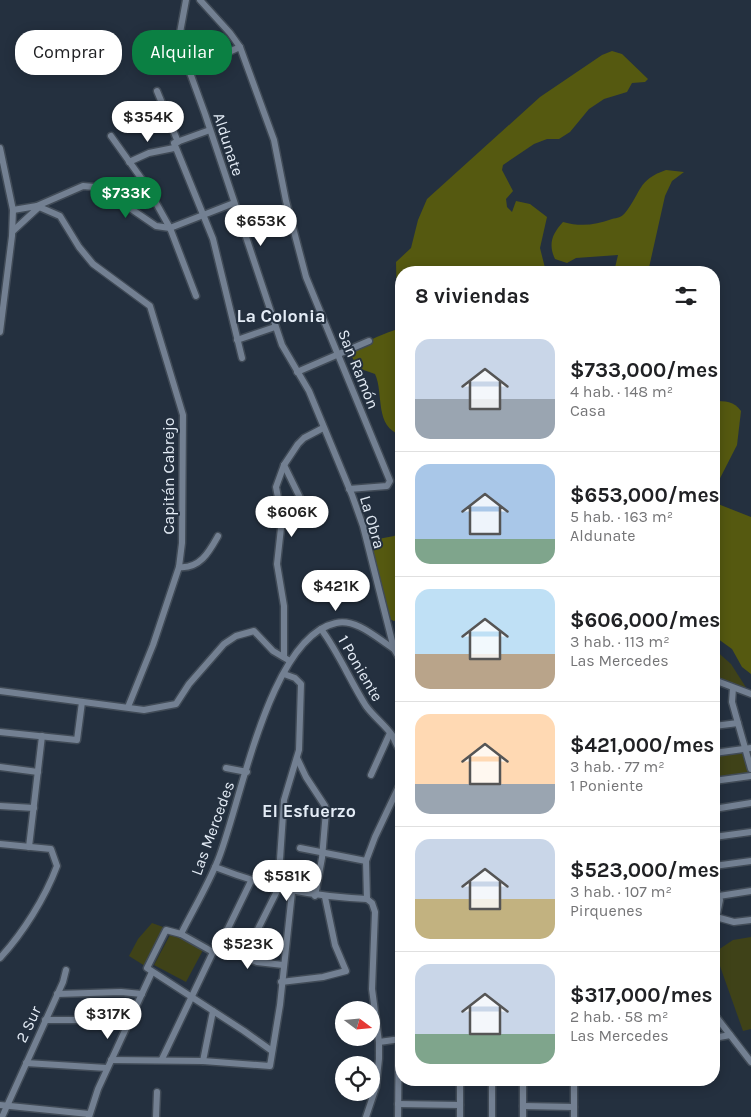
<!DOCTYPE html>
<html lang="es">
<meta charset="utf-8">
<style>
body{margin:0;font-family:Karla,sans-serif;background:#f2f2f2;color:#202124;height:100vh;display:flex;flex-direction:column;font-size:19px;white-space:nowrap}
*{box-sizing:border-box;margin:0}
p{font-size:16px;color:#757577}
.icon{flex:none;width:28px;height:28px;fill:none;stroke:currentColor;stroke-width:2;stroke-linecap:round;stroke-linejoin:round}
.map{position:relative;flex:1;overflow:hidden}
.sheet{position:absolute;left:395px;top:266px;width:325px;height:820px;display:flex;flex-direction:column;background:#fff;border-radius:20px;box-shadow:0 2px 12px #0003}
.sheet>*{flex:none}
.hud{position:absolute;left:15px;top:30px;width:305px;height:45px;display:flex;gap:10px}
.needle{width:32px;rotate:106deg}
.buttons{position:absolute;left:335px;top:1001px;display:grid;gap:10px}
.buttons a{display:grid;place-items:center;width:45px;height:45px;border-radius:50%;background:#fff;box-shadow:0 2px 12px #0003;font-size:25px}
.price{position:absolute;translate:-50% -42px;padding:0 11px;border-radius:18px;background:#fff;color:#222;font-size:16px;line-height:32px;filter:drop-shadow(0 1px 2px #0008)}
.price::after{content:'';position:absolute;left:50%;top:30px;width:15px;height:11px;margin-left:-8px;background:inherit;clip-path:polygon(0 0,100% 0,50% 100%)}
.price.active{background:#0b8043;color:#fff}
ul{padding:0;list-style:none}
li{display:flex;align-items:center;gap:15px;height:125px;padding:0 20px}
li+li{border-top:1px solid #e0e0e0}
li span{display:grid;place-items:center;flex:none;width:140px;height:100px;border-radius:15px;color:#555}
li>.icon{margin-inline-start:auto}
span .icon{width:60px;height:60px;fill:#fffc;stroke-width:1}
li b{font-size:21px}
h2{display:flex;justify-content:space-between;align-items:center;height:60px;padding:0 20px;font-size:21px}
.tag{padding:0 18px;border-radius:20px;background:#fff;box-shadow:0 2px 12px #0003;font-size:18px;line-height:45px}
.tag.active{background:#0b8043;color:#fff}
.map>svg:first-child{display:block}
.green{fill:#3f4218}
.forest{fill:#555910}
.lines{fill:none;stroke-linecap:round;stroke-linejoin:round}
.minor-casing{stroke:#414b57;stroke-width:9}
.minor{stroke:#738092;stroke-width:6}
.labels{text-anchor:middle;stroke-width:4;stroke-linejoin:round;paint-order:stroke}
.street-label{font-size:16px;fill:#e4ecf6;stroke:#24303f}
.neighbourhood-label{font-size:18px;font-weight:bold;fill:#e4ecf6;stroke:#24303f}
</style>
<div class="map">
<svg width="751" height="1117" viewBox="0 0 751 1117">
<rect width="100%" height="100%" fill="#24303f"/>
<g class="green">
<polygon points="714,649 731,664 747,689 714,676"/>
<polygon points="742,752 749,774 714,779 714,756"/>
<polygon points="152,923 163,927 164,930 145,966 129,956 138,939"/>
<polygon points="171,933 203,950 186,982 154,965"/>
<polygon points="751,937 751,1029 743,1031 715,952 733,940"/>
</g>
<g class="forest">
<polygon points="612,51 622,54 648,79 645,82 632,83 627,92 604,99 589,109 570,132 559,139 547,139 534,144 503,165 502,170 513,191 506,199 507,207 512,212 516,201 530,204 547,217 540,248 546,272 401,272 401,315 397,307 396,262 411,248 418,220 427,199 540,97 602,55"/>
<path d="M 666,170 L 684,172 L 672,181 L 665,196 L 648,272 L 614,272 L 618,255 L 576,258 L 567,263 L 555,259 C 548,244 552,234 563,222 C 581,227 595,225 612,219 C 617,218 622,217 625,213 C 642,192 637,180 666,170 Z"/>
<path d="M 401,328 L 401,435 C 374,427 384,393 375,374 L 358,368 L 352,357 C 358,342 386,333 401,328 Z"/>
<path d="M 714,401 C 725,401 734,401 741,411 L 737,445 L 714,490 Z"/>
<polygon points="714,493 718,504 751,517 751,674 742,667 732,649 714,636"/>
<polygon points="401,532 401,601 398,619 394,621 389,619 372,548 373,540 394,536"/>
</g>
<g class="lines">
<defs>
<g id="minor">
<polyline points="186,0 177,49 189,70 205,114 282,345 309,391 352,495 363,526 394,649 401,661"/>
<polyline points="200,0 230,33 240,47 274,140 286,201 306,277 390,481 387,486 349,489"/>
<polyline points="189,70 240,47"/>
<polyline points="157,91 178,142"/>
<polyline points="210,130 174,143 213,239 242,358"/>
<polyline points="111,136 146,185 170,228 196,296"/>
<polyline points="0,148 13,210 12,236 0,332"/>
<polyline points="129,162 149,153 174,148"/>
<polyline points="37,206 60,216 79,247 93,264 150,306 183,415 182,543 179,567 153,645 128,707"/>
<polyline points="13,210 37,206 83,186 94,187 105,191 156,226 170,228 234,203"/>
<polyline points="13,231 39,207"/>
<polyline points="237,340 275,327"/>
<polyline points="297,372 369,341"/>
<polyline points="284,465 307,512 316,520"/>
<path d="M 179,567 C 200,569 209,552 218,536"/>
<path d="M 321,629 C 339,653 350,681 366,706 C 374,717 385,725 392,735 C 396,741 395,745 401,751"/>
<polyline points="284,657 284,606 277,564 282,519 276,487 284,465 298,444 304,438 323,428"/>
<polyline points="714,680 751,694"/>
<polyline points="733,688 732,702 751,769"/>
<polyline points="0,691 144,710 176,704 189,684 224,644 236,636 254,631 273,651 290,661"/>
<polyline points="714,726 738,723"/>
<polyline points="0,732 77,740 82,702"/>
<polyline points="714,753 751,748"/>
<polyline points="297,758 306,777 325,806 326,811 322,858 315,896"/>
<polyline points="0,767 38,772"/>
<polyline points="226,768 247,772"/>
<polyline points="371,775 390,733"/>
<polyline points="714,781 751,776"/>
<polyline points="0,806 34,808"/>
<polyline points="714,809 751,803"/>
<polyline points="714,837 751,832"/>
<path d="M 0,844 L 51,849 L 57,866 C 45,898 23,933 0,958"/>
<polyline points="29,847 42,736"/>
<polyline points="300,848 366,861"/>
<polyline points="714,866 751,861"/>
<path d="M 215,867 C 269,888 310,896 367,899"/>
<polyline points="714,886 720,900 714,928"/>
<polyline points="719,896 751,891"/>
<polyline points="716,917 734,922 751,920"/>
<path d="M 181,934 C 193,910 208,885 218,860 C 241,803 269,637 336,623 C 356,618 378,639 394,649"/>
<polyline points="219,947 257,962 283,965"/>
<polyline points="213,952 181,934 166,930 147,968 244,1031 272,1051"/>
<polyline points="244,957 278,889 284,800 299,750 301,684 295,678 284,674"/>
<polyline points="281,982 323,977 346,971 335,945 325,897"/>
<polyline points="57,994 121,992 142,994"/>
<polyline points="714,1014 751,1062"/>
<polyline points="45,1020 129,1020"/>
<polyline points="714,1038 730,1035"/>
<polyline points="379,1042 401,1039"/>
<polyline points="162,1059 213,952 219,947 251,881"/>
<polyline points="111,1060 203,1061 270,1066 280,1005 292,892"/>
<polyline points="203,1061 213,1011"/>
<polyline points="26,1063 107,1068"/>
<polyline points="460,1080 460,1117"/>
<polyline points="398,1104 460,1105"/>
<polyline points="0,1105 89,1114"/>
<polyline points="523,1106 574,1107"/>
<polyline points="2,1117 63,982 66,970"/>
<polyline points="89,1117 98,1089 152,972"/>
<polyline points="156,1117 157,1092"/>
<polyline points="366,1117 376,1087 379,1059 379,1042 372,989 375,912 372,903 367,899 366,861 375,837 401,782"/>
<polyline points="398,1117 401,839"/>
<polyline points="492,1117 492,1080"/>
<polyline points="523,1117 523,1080"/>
<polyline points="574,1117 574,1080"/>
</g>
</defs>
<use href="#minor" class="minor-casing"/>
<use href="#minor" class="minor"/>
</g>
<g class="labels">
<g class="street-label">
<text transform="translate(229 144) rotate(72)" y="6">Aldunate</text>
<text transform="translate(359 369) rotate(68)" y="6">San Ramón</text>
<text transform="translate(168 476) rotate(-90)" y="6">Capitán Cabrejo</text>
<text transform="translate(373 522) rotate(74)" y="6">La Obra</text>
<text transform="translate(361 668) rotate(60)" y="6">1 Poniente</text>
<text transform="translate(212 828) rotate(-70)" y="6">Las Mercedes</text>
<text transform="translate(28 1024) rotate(-65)" y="6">2 Sur</text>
</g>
<g class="neighbourhood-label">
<text x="281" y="322">La Colonia</text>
<text x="309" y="817">El Esfuerzo</text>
</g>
</g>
</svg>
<div class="buttons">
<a><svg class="needle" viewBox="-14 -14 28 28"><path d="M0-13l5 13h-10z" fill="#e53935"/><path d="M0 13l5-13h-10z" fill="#757577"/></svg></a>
<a><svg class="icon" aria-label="locate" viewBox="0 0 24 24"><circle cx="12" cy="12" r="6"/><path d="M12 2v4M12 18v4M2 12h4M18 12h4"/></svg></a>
</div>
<b class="price" style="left:148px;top:143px">$354K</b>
<b class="price active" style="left:126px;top:219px">$733K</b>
<b class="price" style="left:261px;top:247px">$653K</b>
<b class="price" style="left:292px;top:538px">$606K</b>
<b class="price" style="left:336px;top:612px">$421K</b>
<b class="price" style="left:287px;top:902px">$581K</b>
<b class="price" style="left:248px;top:970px">$523K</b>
<b class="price" style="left:108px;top:1040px">$317K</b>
<div class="hud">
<a class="tag">Comprar</a>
<a class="tag active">Alquilar</a>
</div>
<section class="sheet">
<h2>8 viviendas<svg class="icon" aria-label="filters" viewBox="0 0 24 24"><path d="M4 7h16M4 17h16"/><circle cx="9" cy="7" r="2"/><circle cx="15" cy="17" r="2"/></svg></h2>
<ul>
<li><span style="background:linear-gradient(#c9d6e8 60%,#9aa5b1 0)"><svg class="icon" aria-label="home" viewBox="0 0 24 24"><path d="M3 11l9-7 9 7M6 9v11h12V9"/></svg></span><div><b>$733,000/mes</b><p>4 hab. · 148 m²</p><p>Casa</p></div></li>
<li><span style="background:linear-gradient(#a9c7e8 75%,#7fa58c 0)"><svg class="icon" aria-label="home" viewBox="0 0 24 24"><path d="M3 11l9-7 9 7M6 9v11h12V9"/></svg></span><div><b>$653,000/mes</b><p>5 hab. · 163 m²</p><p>Aldunate</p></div></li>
<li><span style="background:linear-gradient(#bfe0f5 65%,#b9a48a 0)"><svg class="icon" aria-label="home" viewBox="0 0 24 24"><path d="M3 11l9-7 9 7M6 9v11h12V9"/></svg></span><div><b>$606,000/mes</b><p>3 hab. · 113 m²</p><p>Las Mercedes</p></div></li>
<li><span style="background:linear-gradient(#ffd9b3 70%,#9aa5b1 0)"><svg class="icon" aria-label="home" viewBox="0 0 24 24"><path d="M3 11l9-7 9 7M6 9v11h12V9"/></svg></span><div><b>$421,000/mes</b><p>3 hab. · 77 m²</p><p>1 Poniente</p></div></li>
<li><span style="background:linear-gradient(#c9d6e8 60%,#c2b280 0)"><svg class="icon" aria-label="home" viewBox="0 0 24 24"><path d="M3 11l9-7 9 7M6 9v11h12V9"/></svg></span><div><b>$523,000/mes</b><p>3 hab. · 107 m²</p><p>Pirquenes</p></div></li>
<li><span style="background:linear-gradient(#c9d6e8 70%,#7fa58c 0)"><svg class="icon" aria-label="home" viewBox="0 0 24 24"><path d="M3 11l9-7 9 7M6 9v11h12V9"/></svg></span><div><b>$317,000/mes</b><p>2 hab. · 58 m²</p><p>Las Mercedes</p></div></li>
</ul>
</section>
</div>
